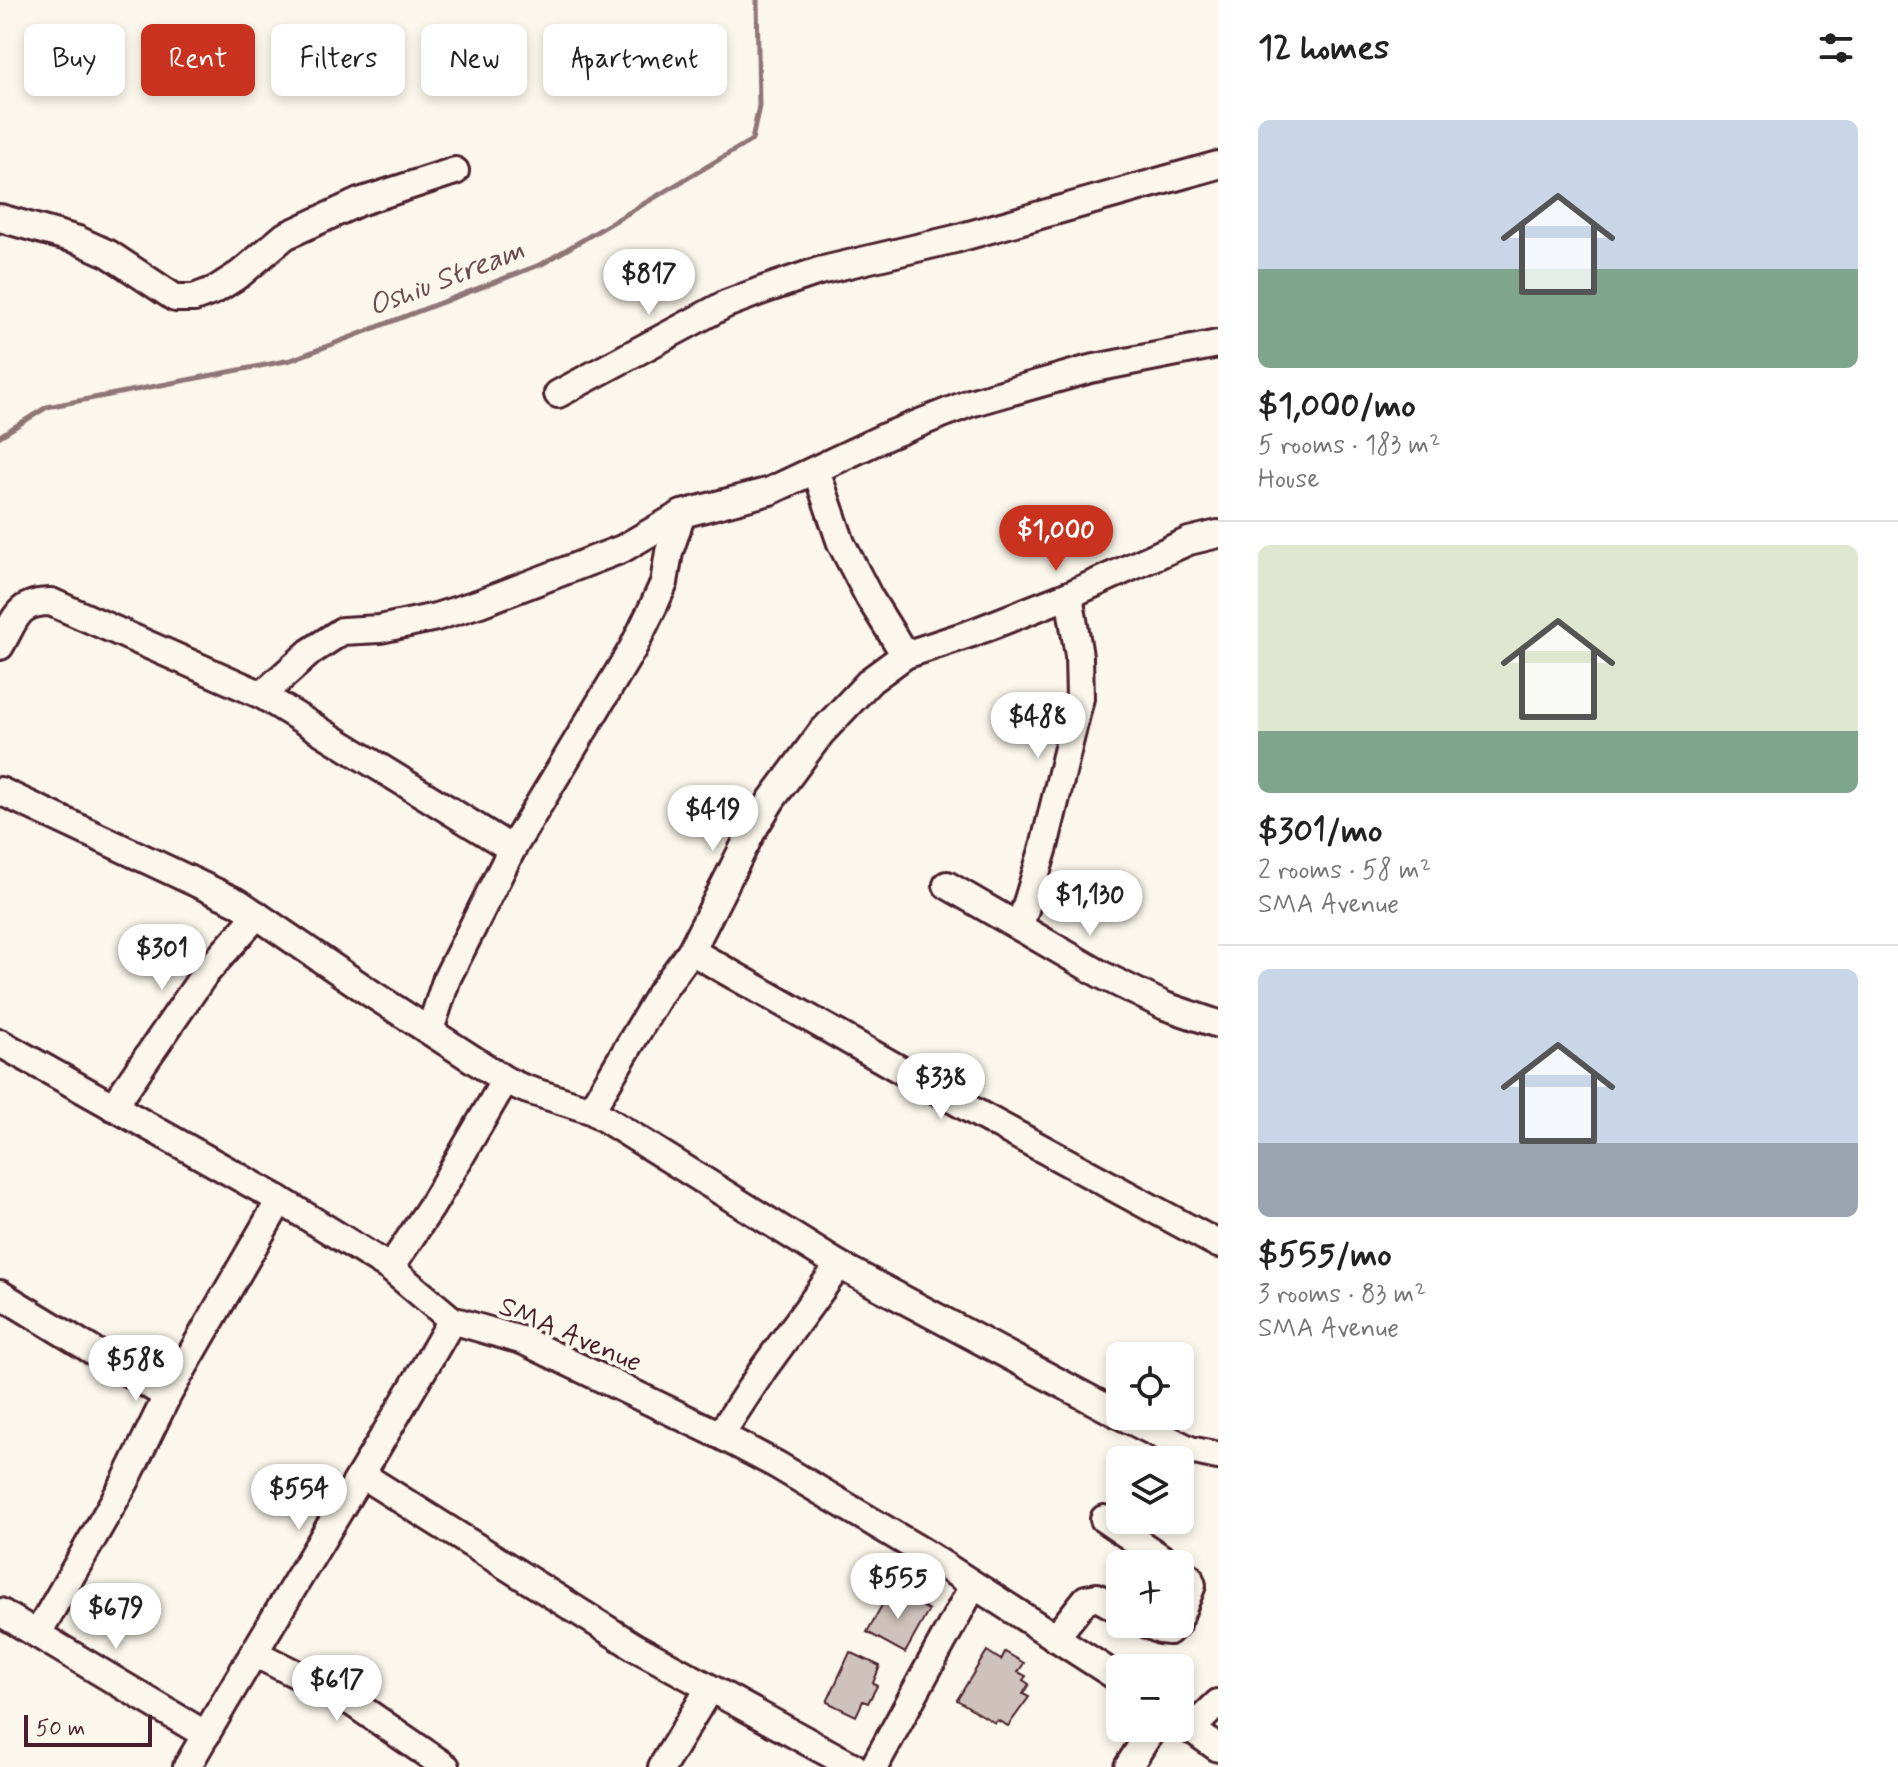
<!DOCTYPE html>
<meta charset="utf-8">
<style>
body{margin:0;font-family:Mynerve,sans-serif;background:#f6f6f6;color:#222;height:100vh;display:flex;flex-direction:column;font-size:30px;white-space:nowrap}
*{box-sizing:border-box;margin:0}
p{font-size:26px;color:#767676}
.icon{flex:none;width:44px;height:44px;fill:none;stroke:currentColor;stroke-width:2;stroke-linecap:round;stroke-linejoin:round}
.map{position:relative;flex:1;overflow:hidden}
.drawer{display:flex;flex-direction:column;background:#fff;width:680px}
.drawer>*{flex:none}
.banner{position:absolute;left:24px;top:24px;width:760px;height:72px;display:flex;gap:16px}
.buttons{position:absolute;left:1106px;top:1342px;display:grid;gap:16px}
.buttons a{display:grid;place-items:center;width:88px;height:88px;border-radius:12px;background:#fff;box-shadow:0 4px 12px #0003;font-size:40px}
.scale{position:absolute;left:24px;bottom:20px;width:128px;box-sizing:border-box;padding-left:8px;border:4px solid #4a1f2b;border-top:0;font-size:22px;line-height:28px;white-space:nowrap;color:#4a1f2b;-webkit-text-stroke:6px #fbf7ec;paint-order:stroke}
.price{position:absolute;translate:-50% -68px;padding:0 18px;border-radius:28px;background:#fff;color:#222;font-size:26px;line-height:52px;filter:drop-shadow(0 2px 4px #0008)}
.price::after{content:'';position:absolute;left:50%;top:48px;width:24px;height:18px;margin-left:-12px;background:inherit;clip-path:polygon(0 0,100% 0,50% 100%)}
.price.on{background:#c8321e;color:#fff}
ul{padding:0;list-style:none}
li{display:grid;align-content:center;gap:16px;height:424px;padding:0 40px}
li+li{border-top:2px solid #e0e0e0}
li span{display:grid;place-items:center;height:248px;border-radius:12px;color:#555}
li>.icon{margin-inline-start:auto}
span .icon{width:144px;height:144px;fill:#fffc;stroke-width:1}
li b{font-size:34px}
h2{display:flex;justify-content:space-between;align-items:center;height:96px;padding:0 40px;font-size:34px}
.pill{padding:0 28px;border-radius:12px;background:#fff;box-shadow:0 4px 12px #0003;font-size:28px;line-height:72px}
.pill.on{background:#c8321e;color:#fff}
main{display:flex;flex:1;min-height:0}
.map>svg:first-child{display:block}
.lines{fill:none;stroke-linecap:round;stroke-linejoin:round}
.stream{stroke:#907477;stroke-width:5}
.building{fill:#cfc2bc;stroke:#4a1f2b;stroke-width:2}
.minor-casing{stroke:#4a1f2b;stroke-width:32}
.minor{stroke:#fbf7ec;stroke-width:26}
.labels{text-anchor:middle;stroke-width:8;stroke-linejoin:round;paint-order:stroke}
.street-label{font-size:28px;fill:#4a1f2b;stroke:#fbf7ec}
.water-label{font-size:30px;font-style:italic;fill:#6d4a51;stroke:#fbf7ec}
</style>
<main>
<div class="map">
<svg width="1218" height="1767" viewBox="0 0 1218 1767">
<rect width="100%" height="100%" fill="#fbf7ec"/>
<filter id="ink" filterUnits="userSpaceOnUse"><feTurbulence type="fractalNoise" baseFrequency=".0125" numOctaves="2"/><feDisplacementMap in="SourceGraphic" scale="16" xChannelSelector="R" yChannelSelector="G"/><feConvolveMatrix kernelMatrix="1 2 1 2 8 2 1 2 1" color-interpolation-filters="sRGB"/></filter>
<g filter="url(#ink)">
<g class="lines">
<polyline class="stream" points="0,436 47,407 291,360 542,264 752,140 759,106 757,0"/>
</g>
<g class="building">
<polygon points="891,1589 929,1610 905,1653 867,1632"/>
<polygon points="987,1651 1001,1660 1005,1652 1024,1663 1018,1672 1026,1676 1023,1680 1029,1684 1023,1694 1029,1697 1008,1726 997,1720 995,1723 957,1700"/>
<polygon points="850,1652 880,1666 873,1683 877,1686 868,1703 863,1701 856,1716 827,1702"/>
</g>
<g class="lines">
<defs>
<g id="minor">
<polyline points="0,218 78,240 109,254 175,298 194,298 215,290 240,274 285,236 359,202 455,171"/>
<polyline points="558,394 726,304 763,290 819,271 955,239 1218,165"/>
<polyline points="816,470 841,543 869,597 905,655"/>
<path d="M 0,646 C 16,619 16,602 51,602 L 262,695 L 512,849"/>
<polyline points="262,695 310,652 342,631 380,629 436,617 480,603 622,549 682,514 770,491 887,436 970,403 1090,369 1218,344"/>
<polyline points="0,791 239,903 372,994 505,1080 525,1089 591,1110 839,1265 1120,1415"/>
<polyline points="947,885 1102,975 1165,1006 1218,1024"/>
<polyline points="1020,926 1044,847 1080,698 1079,656 1069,595"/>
<polyline points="691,951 982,1116 1218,1244"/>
<polyline points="430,1030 447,978 512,849 633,648 653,607 664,583 669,552 682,514"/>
<polyline points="0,1043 280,1200 390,1268 452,1320 524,1341 720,1435 777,1465 923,1552 1120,1679"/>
<polyline points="113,1107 204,975 257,915"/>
<polyline points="591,1110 661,992 691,951 751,833 772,799 821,733 871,680 905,655 972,633 1069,595 1189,541 1218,534"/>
<polyline points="390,1268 431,1207 505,1080"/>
<polyline points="0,1294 167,1396"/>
<polyline points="1122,1416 1190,1450 1218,1456"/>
<polyline points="720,1435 764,1368 839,1265"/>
<polyline points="362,1475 635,1647 854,1767"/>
<polyline points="1104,1519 1170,1564"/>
<polyline points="1180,1571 1189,1577 1192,1585 1180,1615"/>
<polyline points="0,1612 206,1735"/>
<polyline points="1147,1624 1160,1630 1169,1631 1176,1624"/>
<polyline points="38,1633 125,1482 167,1396 280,1200"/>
<polyline points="1055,1638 1086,1599 1097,1597 1120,1610"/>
<polyline points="254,1653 350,1701 446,1767"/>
<polyline points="1180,1721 1218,1748"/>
<polyline points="1190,1730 1218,1703"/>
<path d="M 187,1767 C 273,1617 366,1470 452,1320"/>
<polyline points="662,1767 709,1689"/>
<polyline points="874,1767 973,1586"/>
<polyline points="1128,1767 1153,1728"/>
</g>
</defs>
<use href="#minor" class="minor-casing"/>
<use href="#minor" class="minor"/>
</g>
</g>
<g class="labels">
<g class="street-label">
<text transform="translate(571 1333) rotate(23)" y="10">SMA Avenue</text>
</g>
<g class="water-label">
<text transform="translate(446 277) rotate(-21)" y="10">Oshiu Stream</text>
</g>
</g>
</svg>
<div class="buttons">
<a><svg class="icon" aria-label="locate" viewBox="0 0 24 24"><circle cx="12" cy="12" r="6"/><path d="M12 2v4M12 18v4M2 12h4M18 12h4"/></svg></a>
<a><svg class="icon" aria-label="layers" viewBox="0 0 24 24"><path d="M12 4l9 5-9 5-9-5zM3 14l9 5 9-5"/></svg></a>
<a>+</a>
<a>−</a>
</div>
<div class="scale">50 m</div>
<b class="price" style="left:649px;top:317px">$817</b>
<b class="price on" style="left:1056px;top:573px">$1,000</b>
<b class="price" style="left:1038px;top:760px">$488</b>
<b class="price" style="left:713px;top:853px">$419</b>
<b class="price" style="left:1090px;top:938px">$1,130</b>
<b class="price" style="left:162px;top:992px">$301</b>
<b class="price" style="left:941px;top:1121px">$338</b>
<b class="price" style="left:136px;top:1403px">$588</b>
<b class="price" style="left:299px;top:1532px">$554</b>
<b class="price" style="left:898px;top:1621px">$555</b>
<b class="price" style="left:116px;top:1651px">$679</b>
<b class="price" style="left:337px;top:1723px">$617</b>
<div class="banner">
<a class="pill">Buy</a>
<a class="pill on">Rent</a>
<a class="pill">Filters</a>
<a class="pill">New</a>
<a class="pill">Apartment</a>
</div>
</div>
<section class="drawer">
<h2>12 homes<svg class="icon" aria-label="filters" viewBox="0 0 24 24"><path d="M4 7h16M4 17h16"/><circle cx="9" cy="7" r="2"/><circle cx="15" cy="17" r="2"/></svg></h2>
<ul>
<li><span style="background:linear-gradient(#c9d6e8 60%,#7fa58c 0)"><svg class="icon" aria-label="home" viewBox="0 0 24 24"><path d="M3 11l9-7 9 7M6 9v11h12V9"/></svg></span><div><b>$1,000/mo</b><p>5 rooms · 183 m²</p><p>House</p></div></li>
<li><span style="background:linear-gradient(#dfe7d0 75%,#7fa58c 0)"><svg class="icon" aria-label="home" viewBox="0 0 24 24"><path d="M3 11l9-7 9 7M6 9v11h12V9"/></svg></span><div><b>$301/mo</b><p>2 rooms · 58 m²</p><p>SMA Avenue</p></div></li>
<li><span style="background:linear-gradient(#c9d6e8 70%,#9aa5b1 0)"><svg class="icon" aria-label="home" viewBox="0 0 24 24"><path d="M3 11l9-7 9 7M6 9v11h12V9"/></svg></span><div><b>$555/mo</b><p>3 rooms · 83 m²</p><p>SMA Avenue</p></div></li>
</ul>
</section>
</main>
